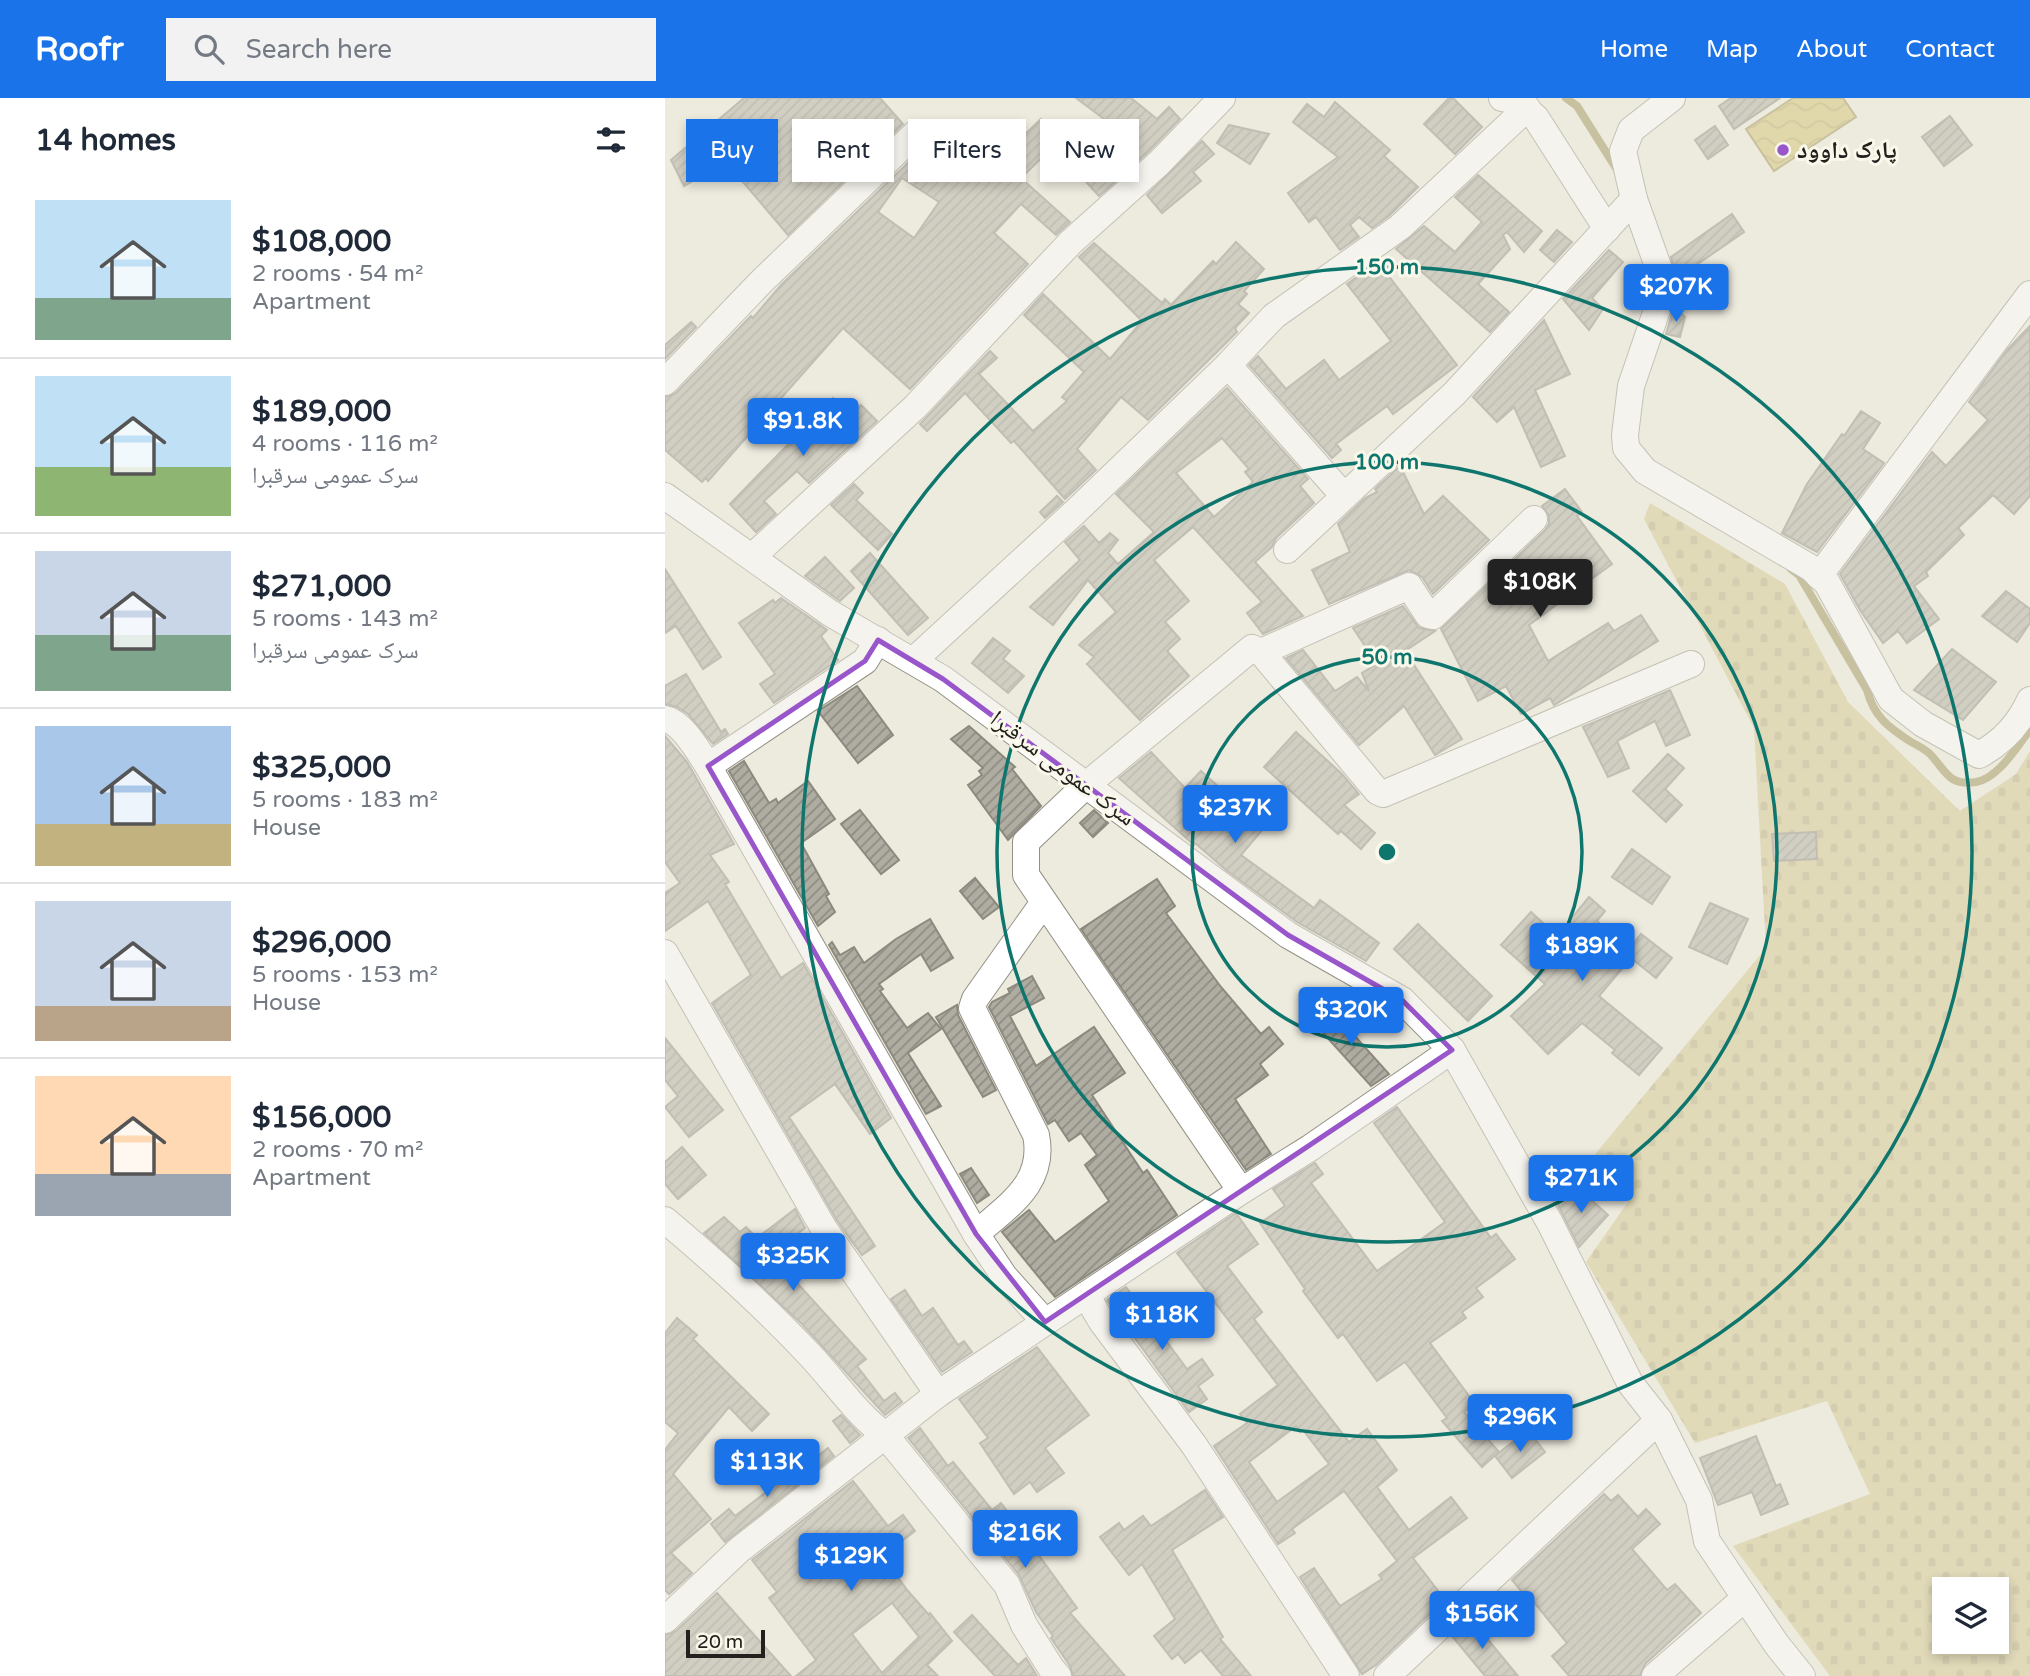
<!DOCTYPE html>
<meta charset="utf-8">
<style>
body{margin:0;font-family:"Varela Round","Noto Naskh Arabic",sans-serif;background:#f2f2f3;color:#1f2937;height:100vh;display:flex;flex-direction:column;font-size:26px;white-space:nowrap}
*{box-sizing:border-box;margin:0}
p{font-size:23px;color:#747a83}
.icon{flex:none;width:38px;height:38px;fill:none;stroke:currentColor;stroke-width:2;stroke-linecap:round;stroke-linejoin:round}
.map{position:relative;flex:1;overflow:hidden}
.details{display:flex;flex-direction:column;background:#fff;width:665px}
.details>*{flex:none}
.guide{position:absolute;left:21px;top:21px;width:665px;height:63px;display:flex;gap:14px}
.tools{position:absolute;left:1267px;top:1479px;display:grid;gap:14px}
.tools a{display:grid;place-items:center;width:77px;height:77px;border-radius:0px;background:#fff;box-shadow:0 4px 10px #0003;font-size:35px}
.scale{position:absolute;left:21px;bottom:18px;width:79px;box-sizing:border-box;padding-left:7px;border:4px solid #22211d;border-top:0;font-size:19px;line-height:24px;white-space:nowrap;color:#22211d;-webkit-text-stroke:5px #faf8eb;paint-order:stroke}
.price{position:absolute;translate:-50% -60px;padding:0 16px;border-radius:7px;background:#1a73e8;color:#fff;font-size:23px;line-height:46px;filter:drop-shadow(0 2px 4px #0008)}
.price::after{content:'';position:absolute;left:50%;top:42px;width:21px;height:16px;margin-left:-10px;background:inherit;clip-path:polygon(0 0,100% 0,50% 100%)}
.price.selected{background:#222;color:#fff}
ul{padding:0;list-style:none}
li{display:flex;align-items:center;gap:21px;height:175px;padding:0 35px}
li+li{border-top:2px solid #e0e1e3}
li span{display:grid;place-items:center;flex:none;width:196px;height:140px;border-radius:0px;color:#555}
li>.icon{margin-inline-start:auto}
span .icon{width:84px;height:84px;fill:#fffc;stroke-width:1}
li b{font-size:30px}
h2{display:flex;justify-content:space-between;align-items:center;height:84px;padding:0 35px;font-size:30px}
.tag{padding:0 24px;border-radius:0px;background:#fff;box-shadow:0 4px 10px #0003;font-size:24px;line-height:63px}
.tag.selected{background:#1a73e8;color:#fff}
header{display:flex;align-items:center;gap:42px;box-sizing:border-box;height:98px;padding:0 35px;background:#1a73e8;color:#fff}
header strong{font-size:33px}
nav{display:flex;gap:38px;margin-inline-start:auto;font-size:24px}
.search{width:490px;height:63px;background:#f2f2f3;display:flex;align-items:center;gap:18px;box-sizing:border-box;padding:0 24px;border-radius:0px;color:#747a83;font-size:26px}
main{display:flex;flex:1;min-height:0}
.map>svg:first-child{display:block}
.cemetery{fill:url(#cemetery-stones);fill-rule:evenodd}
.water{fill:url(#water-waves);stroke:#9c9053;stroke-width:2}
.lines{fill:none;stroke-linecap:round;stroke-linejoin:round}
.stream{stroke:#9c9053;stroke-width:8}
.building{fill:url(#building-hatch);stroke:#8c897e;stroke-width:2;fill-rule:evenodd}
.street-casing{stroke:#939185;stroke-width:28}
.street{stroke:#fff;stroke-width:26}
.marked{fill:none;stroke:#9956cb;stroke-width:5;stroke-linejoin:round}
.ring{fill:none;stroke:#0f766e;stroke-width:3.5}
.poi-dot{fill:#9956cb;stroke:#faf8eb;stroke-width:2.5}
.labels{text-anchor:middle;stroke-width:6;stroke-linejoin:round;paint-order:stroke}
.poi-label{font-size:24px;font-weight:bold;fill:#22211d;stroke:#faf8eb;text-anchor:start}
.street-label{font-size:24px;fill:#22211d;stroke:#faf8eb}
.centre{fill:#0f766e;stroke:#faf8eb;stroke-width:3.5}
.ring-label{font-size:21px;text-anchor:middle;font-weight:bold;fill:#0f766e;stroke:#faf8eb;stroke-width:6;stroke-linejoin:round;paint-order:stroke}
</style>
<header>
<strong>Roofr</strong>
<div class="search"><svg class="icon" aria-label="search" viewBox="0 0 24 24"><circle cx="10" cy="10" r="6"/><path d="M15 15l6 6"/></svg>Search here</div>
<nav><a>Home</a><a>Map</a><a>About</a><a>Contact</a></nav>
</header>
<main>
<section class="details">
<h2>14 homes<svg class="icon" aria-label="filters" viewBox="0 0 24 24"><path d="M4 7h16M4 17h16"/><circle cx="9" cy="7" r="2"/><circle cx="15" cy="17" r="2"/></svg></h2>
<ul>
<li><span style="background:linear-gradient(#bfe0f5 70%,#7fa58c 0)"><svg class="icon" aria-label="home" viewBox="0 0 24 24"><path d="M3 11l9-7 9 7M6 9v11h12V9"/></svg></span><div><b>$108,000</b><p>2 rooms · 54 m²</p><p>Apartment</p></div></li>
<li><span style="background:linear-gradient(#bfe0f5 65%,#8fb573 0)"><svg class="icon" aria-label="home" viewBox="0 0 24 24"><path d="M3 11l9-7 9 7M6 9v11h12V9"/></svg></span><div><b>$189,000</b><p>4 rooms · 116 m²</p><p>سرک عمومی سرقبرا</p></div></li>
<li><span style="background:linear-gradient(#c9d6e8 60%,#7fa58c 0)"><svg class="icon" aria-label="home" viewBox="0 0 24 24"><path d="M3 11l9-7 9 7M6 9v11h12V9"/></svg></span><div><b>$271,000</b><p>5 rooms · 143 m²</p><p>سرک عمومی سرقبرا</p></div></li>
<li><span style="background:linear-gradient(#a9c7e8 70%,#c2b280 0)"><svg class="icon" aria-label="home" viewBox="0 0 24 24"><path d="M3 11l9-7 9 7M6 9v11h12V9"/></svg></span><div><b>$325,000</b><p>5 rooms · 183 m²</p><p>House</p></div></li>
<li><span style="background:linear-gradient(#c9d6e8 75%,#b9a48a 0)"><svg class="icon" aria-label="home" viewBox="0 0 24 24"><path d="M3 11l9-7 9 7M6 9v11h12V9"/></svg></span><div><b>$296,000</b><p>5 rooms · 153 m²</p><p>House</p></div></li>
<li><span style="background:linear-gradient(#ffd9b3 70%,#9aa5b1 0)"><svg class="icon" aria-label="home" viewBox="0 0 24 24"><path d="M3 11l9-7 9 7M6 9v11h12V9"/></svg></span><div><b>$156,000</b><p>2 rooms · 70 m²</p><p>Apartment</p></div></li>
</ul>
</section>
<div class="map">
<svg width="1365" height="1578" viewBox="0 0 1365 1578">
<defs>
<pattern id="cemetery-stones" width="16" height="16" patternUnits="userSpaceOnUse" patternTransform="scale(1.75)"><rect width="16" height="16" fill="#d3c78d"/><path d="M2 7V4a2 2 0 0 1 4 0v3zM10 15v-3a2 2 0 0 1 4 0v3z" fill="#b5ab79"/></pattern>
<pattern id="water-waves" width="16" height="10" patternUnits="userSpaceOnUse" patternTransform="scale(1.75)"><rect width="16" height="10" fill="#d1c06a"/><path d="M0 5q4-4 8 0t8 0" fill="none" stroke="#b3a55b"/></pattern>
<pattern id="building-hatch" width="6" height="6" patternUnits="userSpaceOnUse" patternTransform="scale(1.75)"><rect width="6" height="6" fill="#afada1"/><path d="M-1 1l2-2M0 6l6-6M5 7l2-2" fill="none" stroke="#8e8c83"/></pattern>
</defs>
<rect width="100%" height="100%" fill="#edeade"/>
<path class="cemetery" d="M 985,405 L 1120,486 L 1183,604 L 1295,713 L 1351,676 L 1365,653 L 1365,1578 L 1165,1578 L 1068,1448 L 1205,1396 L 1162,1303 L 1030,1345 L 921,1164 L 965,1101 L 922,1066 L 1101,850 L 1089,630 L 979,421 ZM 1279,1491 L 1332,1491 L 1332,1544 L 1279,1544 Z"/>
<polygon class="water" points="1128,0 1178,0 1191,19 1109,73 1081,31"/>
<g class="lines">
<g class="stream">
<polyline points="901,0 912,8 951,70"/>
<path d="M 1126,471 L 1134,477 L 1202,592 C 1209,619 1223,629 1246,644 C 1252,647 1259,651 1264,655 C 1281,672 1282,688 1311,684 C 1334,680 1352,648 1365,632"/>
</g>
</g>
<g class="building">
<polygon points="79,0 215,0 238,26 123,137 61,64 19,88 6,62"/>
<polygon points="411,0 466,0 492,21 504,9 515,21 483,54 434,98 403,64 443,24"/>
<polygon points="784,0 788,0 817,29 790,56 759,26"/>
<polygon points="1066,0 1115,0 1069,31 1054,8"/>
<polygon points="670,4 725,52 719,58 753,89 725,117 707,130 694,119 685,127 694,139 675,152 651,119 644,124 623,95 673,59 628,24 642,6 659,19"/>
<polygon points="1285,18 1307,47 1279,68 1257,39"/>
<path d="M 376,21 L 395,42 L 356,80 L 405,124 L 391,137 L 356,106 L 329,135 L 363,166 L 245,291 L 178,230 L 43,383 L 41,380 L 37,384 L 0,352 L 0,299 L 11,295 L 86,218 L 88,220 L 116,187 L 249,59 L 269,72 L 280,56 L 315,79 ZM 237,80 L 274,104 L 249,140 L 213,114 Z"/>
<polygon points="564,27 604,36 585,66 552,45"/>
<polygon points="1050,28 1063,47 1043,61 1030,42"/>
<polygon points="537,43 549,56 528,74 536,83 497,115 482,97"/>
<polygon points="813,77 877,133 859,154 842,134 838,137 845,151 813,186 844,214 825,234 731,151 759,128 790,154 817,124 790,99"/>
<polygon points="1067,116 1079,134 1011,181 1006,159"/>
<polygon points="892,132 907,144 889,164 875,152"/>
<polygon points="571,144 599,171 579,193 582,196 573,206 584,215 570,230 572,234 483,322 456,299 412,351 431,372 400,401 349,343 346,345 300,295 262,333 255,326 325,253 332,260 314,276 368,333 402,303 397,299 419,274 359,217 378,196 445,261 477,223 414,159 429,145 497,205 500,201 506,207 548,163 551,166"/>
<polygon points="944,152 958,164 927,200 938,211 924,232 898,201"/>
<polygon points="713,164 792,267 728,316 722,308 671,346 676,352 667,360 584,267 593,258 621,291 659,262 674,282 726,243 682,186"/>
<polygon points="1009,209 1020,219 1015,239 1001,236"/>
<polygon points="879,222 905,276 870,292 900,358 876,369 849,309 832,324 808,299"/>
<polygon points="26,224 31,229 0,261 0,247"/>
<polygon points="1365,228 1365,398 1349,416 1328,397 1293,430 1299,437 1261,474 1263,478 1249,488 1274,521 1242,545 1233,533 1218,545 1195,512 1175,476 1267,354 1281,368 1323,322 1304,304 1342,252"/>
<path d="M 562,290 L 643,381 L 635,388 L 649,405 L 611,440 L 607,449 L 590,464 L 638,518 L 598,536 L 582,515 L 597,504 L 528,429 L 489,462 L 524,503 L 500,524 L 515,541 L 502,553 L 524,578 L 475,622 L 422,566 L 429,559 L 414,547 L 451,514 L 423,482 L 388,527 L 365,509 L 415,462 L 400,444 L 419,428 L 434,445 L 445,435 L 453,442 L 443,455 L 453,466 L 489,434 L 451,396 ZM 557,340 L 584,371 L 580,374 L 588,384 L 549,419 L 511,375 Z"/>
<polygon points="168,300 186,317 196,307 212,323 144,385 132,373 99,403 111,416 91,434 65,406"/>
<polygon points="1196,313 1215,325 1198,351 1219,365 1152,454 1117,435 1142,386 1177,336 1179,338"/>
<polygon points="735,368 759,416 778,398 824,442 768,496 757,479 744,472 664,506 647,472 685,454 673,426 700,400 712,394 710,391"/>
<polygon points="189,386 198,395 191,402 227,436 213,452 166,407"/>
<polygon points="900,391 917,414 912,418 947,466 864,527 883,563 943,525 949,533 976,517 993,543 889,607 885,600 856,616 841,588 813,603 776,531 880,432 884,426 884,418 877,408"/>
<polygon points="392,398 398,404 380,420 375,414"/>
<polygon points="205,455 263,520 243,537 186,473"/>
<polygon points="160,459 189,490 175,503 140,478"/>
<polygon points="0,471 56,559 38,571 11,528 0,535"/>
<polygon points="1341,493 1365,511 1365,525 1352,544 1317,518"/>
<polygon points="116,500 162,532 156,538 173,562 109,605 95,586 110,576 74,525 108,502 110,505"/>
<polygon points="738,508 754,530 770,533 740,553 797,641 770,657 739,608 694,647 621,560 638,552 670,593 692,579 704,593 697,575 712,566 688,530"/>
<polygon points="328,540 345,553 338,561 359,578 343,595 307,565"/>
<polygon points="1287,551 1331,584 1298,622 1249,592"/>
<polygon points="21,576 56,634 60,631 63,636 48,646 23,616 12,609 0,606 0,588"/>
<polygon points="192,588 228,637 193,665 153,613"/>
<polygon points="1005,592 1025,637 1001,648 990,623 952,643 964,670 943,679 918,629"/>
<polygon points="304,628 350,669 347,671 376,708 343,742 303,687 317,677 314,673 318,670 286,641"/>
<polygon points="631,634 677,676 694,696 679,707 710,735 696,751 676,733 673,736 599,669"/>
<polygon points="0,638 22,664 69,746 45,757 64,784 60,786 116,880 138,865 226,1020 205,1036 170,986 124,1019 210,1148 197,1157 171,1121 47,905 86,877 43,803 0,833 0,795 15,785 0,764"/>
<polygon points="486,654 520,690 536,673 575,708 578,704 603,725 576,757 649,810 655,802 714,845 701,863 632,824 561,772 530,745 529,747 454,680"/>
<polygon points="1003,656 1019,670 1000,691 1017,707 1001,724 968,693"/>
<polygon points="79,663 104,705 111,701 113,705 143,683 170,721 136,745 164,796 161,798 170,814 153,828 64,673"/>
<polygon points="195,712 234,762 216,776 176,726"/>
<polygon points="429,712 443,725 428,739 415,725"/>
<polygon points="1151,734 1152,761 1109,763 1107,736"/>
<polygon points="967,751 1005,779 987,806 947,779"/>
<polygon points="310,780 334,809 318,821 295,793"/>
<polygon points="492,781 510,808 501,815 556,889 596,936 604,929 618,946 595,966 603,977 570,1001 606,1056 581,1072 416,831"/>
<polygon points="924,799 940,813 932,823 965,850 976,836 1007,860 991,880 966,860 934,898 997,950 974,977 947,955 950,952 917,925 883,956 846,918 880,886 836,847 866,814 892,838"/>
<polygon points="1045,805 1083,821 1062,866 1024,849"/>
<polygon points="265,821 288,860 266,873 256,856 214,886 218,891 215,893 242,930 263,915 276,931 243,955 276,1008 261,1016 164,847 167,844 175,857 189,849 199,865 231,841"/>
<polygon points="753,826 827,898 803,923 729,851"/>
<polygon points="367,878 379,900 345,918 371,968 429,929 460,975 427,997 478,1075 482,1072 512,1117 390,1199 337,1134 364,1112 390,1144 444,1103 420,1067 432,1057 416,1035 404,1043 390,1022 383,1026 324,909 327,904 345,895 343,891"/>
<polygon points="292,907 293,917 331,992 318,999 271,919"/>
<polygon points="669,909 690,934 688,936 724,976 706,988 650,926"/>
<polygon points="0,940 58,1012 24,1039 0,1009 13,998 0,982"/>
<polygon points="732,1009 826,1140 831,1136 850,1161 811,1190 818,1199 797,1214 801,1220 765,1245 810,1306 799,1314 834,1354 817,1369 777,1323 782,1320 740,1264 712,1283 678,1236 673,1240 638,1193 640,1191 595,1125 620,1108 608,1091 650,1065 658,1076 646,1085 712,1173 780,1124 709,1025"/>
<polygon points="17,1049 41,1077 13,1101 0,1086 0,1064"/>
<polygon points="306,1070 324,1097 312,1105 295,1076"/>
<polygon points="911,1088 943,1117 914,1149 893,1107"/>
<polygon points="130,1111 140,1130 106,1156 201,1261 192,1268 219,1303 230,1295 237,1304 220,1317 137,1226 39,1135 59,1119 75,1134 81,1129 92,1140"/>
<path d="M 571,1115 L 593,1146 L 562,1168 L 597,1214 L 589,1221 L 684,1344 L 702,1331 L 732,1372 L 712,1389 L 744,1432 L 786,1399 L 802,1420 L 748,1460 L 780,1502 L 711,1567 L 697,1576 L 635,1479 L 649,1470 L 675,1508 L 717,1481 L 714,1477 L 732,1463 L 679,1393 L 627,1431 L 630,1435 L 613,1446 L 549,1348 L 582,1325 L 575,1316 L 613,1287 L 512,1155 ZM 631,1328 L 635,1334 L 638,1332 L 664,1366 L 612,1404 L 584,1364 Z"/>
<polygon points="461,1189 522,1271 537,1261 548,1277 533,1288 542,1301 524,1314 442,1202"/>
<polygon points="240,1192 257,1218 268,1210 293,1247 299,1243 307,1254 277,1274 226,1201"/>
<polygon points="12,1220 32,1237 28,1241 104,1316 87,1333 64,1309 8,1376 46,1421 6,1455 27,1475 4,1496 0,1492 0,1352 13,1335 0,1324 0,1235"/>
<polygon points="372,1249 424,1317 380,1350 399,1375 372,1394 365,1384 349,1396 315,1345 323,1340 294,1301"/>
<polygon points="176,1317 195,1337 185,1345 168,1323"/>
<polygon points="255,1330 283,1368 288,1364 327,1412 336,1405 412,1510 405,1515 460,1578 408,1578 405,1568 386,1540 388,1538 371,1514 354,1477 243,1340"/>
<polygon points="863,1332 880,1354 847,1380 830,1358"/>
<polygon points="1091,1338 1111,1388 1115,1386 1123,1406 1096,1417 1087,1394 1053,1407 1035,1360"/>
<polygon points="163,1350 169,1358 60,1444 46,1426 64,1411 70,1418 142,1363 144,1365"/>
<path d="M 188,1383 L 223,1428 L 238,1417 L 250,1433 L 217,1458 L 243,1493 L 264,1517 L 265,1515 L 287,1543 L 262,1567 L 273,1578 L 131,1578 L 151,1562 L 104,1500 L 112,1494 L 87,1462 ZM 227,1505 L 254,1539 L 217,1575 L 187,1536 Z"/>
<polygon points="540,1392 558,1419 507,1452 558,1539 555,1541 586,1578 558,1578 536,1552 520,1565 513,1556 507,1561 489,1538 510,1521 477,1466 464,1477 435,1439 454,1425 459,1432 478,1418 486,1428"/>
<polygon points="939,1396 946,1403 953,1397 973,1419 981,1411 995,1426 967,1451 1002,1492 1010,1486 1036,1515 980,1566 975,1578 904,1578 887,1558 902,1545 869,1504 867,1506 847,1482"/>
<polygon points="52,1495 82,1529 126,1578 0,1578 0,1537 11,1533"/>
<polygon points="307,1517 353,1567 361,1560 372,1578 330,1578 289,1534"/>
<polygon points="806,1521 853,1578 820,1578 787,1538"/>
</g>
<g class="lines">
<defs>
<g id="street">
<polyline points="837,0 852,3 871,20 942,131"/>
<path d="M 1007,0 L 966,32 L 958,53 L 969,101 L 994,171 L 993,209 L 966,288 L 960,337 L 961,350 L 980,373 L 1146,470 L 1162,485 L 1226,601 L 1258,626 L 1314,657 C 1338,644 1354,627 1365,602"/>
<polyline points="563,267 679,398"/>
<polyline points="0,284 96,184 251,35"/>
<polyline points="0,398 165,515 278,581 623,837 737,902 787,952 885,1125 965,1285 994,1322 1034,1402 1042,1443 1112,1547 1137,1578"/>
<polyline points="622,452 789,296 969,101"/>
<polyline points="88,458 250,309 406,144 494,65 557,0"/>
<polyline points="1154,478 1365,196"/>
<polyline points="596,554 744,488 763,517 768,518 869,421"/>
<polyline points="249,562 409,415 563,267 609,218 735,129 862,10"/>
<path d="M 0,621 C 17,624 34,654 43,668 L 311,1136 L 339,1178 L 380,1224"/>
<polyline points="43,668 200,563 213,542"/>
<polyline points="0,855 158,1129 273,1296"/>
<polyline points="576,1093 361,777 361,744 420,688 587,550 596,554 712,693 718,696 1026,566"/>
<path d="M 0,1122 C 50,1164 98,1207 143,1255 C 169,1282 190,1315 220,1337 L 342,1487 L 359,1527 L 386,1570 L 393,1578"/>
<path d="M 311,1136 C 342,1108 381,1086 371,1037 L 307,910 L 310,901 L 379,804"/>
<polyline points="421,1197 437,1224 529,1347 681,1578"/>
<polyline points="0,1522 74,1452 273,1296 576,1093 645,1050 787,952"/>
<polyline points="722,1578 994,1322"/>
<polyline points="990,1578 1080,1500"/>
</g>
</defs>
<use href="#street" class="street-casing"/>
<use href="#street" class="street"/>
</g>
<path d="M0 0H1365V1578H0ZM 213,542 L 278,581 L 623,837 L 737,902 L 787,952 L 380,1224 L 311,1136 L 43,668 L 200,563 Z" fill="#edeade" fill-opacity=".55" fill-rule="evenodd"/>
<path class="marked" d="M 213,542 L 278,581 L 623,837 L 737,902 L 787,952 L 380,1224 L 311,1136 L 43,668 L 200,563 Z"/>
<g class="ring">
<circle cx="722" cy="754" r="195"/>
<circle cx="722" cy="754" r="390"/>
<circle cx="722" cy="754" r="585"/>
</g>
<circle class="poi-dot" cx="1118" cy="52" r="7"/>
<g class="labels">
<g class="poi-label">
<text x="1132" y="60">پارک داوود</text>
</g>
<g class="street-label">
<text transform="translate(398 670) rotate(37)" y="8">سرک عمومی سرقبرا</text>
</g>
</g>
<circle cx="722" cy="754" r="10" class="centre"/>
<g class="ring-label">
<text x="722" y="176">150 m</text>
<text x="722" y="371">100 m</text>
<text x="722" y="566">50 m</text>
</g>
</svg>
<div class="tools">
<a><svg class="icon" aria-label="layers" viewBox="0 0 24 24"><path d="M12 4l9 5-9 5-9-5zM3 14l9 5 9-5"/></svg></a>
</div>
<div class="scale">20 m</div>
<b class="price" style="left:1011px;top:226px">$207K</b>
<b class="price" style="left:138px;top:360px">$91.8K</b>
<b class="price selected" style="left:875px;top:521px">$108K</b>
<b class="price" style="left:570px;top:747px">$237K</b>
<b class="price" style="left:917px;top:885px">$189K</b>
<b class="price" style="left:686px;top:949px">$320K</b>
<b class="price" style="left:916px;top:1117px">$271K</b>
<b class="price" style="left:128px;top:1195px">$325K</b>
<b class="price" style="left:497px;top:1254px">$118K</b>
<b class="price" style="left:855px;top:1356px">$296K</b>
<b class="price" style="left:102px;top:1401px">$113K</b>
<b class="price" style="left:360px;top:1472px">$216K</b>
<b class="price" style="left:186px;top:1495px">$129K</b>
<b class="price" style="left:817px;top:1553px">$156K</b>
<div class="guide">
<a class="tag selected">Buy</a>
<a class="tag">Rent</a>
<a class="tag">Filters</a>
<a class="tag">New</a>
</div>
</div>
</main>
